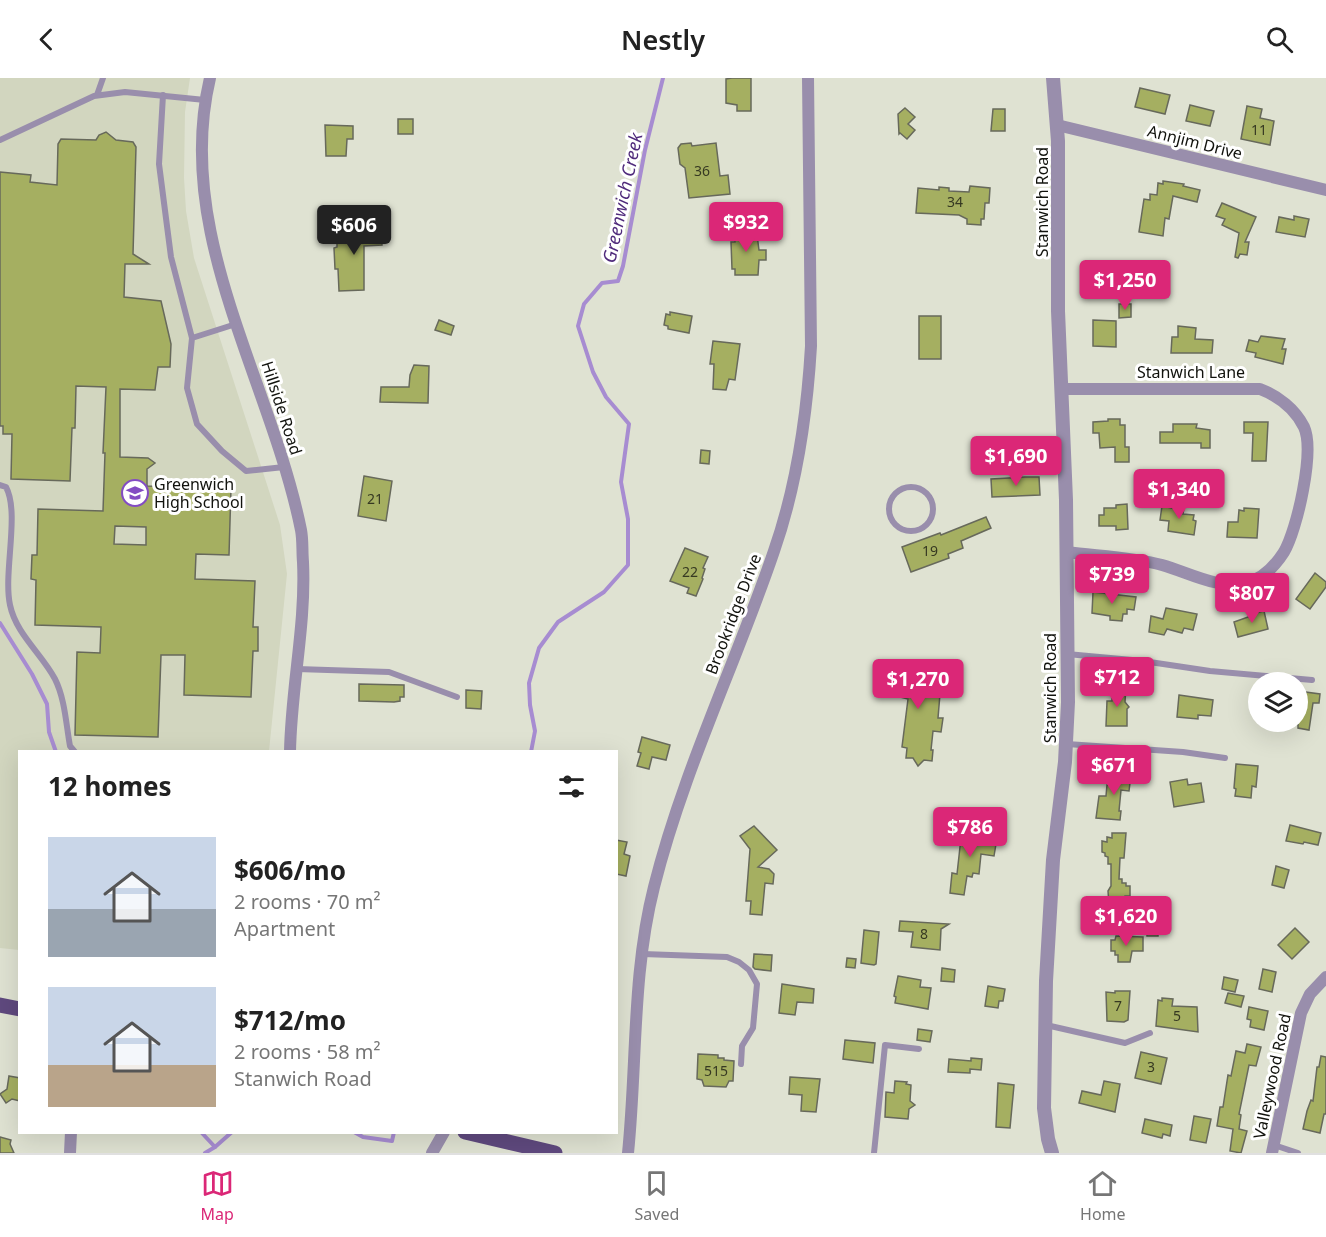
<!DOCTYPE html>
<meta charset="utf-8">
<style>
body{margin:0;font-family:"Noto Sans",sans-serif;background:#f2f2f2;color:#222;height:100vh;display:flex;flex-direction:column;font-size:22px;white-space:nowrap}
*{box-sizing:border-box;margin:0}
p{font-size:20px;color:#767676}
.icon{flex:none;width:33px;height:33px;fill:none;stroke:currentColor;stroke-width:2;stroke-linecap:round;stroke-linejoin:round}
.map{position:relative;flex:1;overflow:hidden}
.details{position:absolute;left:18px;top:672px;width:600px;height:384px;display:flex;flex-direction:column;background:#fff;border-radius:0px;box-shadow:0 6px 24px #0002}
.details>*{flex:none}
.controls{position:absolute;left:1248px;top:594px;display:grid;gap:12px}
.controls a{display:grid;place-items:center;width:60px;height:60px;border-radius:50%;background:#fff;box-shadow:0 6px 24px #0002;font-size:30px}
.price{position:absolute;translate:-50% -51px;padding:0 14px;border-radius:6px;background:#db2777;color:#fff;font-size:20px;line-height:39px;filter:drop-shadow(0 2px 3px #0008)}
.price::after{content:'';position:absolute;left:50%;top:36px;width:18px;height:14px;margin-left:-9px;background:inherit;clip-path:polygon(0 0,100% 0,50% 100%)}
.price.on{background:#222;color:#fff}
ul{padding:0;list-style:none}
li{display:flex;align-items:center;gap:18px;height:150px;padding:0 30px}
li span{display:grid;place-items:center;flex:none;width:168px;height:120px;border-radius:0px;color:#555}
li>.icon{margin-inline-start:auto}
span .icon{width:72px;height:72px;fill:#fffc;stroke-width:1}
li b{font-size:26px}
h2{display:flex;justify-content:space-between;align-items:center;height:72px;padding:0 30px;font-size:26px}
header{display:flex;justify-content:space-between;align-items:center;height:78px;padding:0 30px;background:#fff;font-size:27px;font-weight:600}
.dock{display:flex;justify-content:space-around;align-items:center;height:84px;border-top:2px solid #e0e0e0;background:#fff;font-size:16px;color:#767676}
.dock a{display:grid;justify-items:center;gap:3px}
.dock .on{color:#db2777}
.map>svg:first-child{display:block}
.built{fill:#d2d6bf}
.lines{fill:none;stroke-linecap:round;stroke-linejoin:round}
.stream{stroke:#a78cd1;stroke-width:4}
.building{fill:#a5af61;stroke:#67695b;stroke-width:1.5;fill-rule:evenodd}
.service{stroke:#998eac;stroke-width:6}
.minor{stroke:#998eac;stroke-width:12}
.tertiary{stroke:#998eac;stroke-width:14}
.primary{stroke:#5f497e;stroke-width:15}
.labels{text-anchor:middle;stroke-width:6;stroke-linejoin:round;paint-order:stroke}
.number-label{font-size:14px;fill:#363922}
.street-label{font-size:16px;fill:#11120d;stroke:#fff}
.poi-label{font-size:16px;fill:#11120d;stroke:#fff;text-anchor:start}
.water-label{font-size:18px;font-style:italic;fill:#502b7c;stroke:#fff}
</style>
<header><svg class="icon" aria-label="back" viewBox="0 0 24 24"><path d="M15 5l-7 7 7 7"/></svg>Nestly<svg class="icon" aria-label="search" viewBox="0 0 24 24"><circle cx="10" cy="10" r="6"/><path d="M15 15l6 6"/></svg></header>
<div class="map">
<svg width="1326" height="1075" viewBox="0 0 1326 1075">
<rect width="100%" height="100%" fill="#dfe2d2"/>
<polygon class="built" points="0,0 190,0 185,34 184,100 186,133 194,180 280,447 287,496 269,673 20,674 19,872 0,870"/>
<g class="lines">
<g class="stream">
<polyline points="0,545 32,596 47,626 49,654 56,674"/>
<polyline points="531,674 535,653 530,627 529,605 539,570 558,544 604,514 628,487 628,441 621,404 629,346 606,319 593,294 578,248 584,226 602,205 618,203 623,188 645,72 663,0"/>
<polyline points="201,1054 215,1069"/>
<polyline points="354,1054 363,1059 392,1063 394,1054"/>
<polyline points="205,1075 215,1069 232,1054"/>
</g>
</g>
<g class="building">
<polygon points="732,0 751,0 751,33 737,33 737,27 726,25 726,1"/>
<polygon points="1140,10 1170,17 1165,36 1135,29"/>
<polygon points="1190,27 1214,33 1210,48 1186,43"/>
<polygon points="1247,28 1262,31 1260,40 1274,43 1270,67 1241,61"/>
<polygon points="905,30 915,39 908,46 915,52 907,61 900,55 899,56 898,36"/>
<polygon points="993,31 1005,31 1005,53 991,53"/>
<rect x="398" y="41" width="15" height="15"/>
<polygon points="325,47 353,48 353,61 347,61 346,78 326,78"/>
<path d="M 106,54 L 116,62 L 133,64 L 136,69 L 133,176 L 149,186 L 125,186 L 124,219 L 161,223 L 171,266 L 170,289 L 158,289 L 155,312 L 120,311 L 120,379 L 148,380 L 155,385 L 147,391 L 147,408 L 231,410 L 229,477 L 196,476 L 195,501 L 255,503 L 253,549 L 258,549 L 258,573 L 253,573 L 251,619 L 184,617 L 185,577 L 161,577 L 158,659 L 75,657 L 77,574 L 100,575 L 101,549 L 35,547 L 36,502 L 31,501 L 32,477 L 37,477 L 38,431 L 103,433 L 105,375 L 103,375 L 106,309 L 76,308 L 75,350 L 72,350 L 70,403 L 11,401 L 12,356 L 3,356 L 3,348 L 0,348 L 0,94 L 31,97 L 30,104 L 57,107 L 58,66 L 61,61 L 96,62 L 99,57 ZM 115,448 L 146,449 L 146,467 L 114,466 Z"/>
<polygon points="691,65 692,68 716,65 720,98 728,97 730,116 689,120 685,90 680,86 678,70 681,66"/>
<polygon points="1163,103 1184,106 1183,108 1200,112 1197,124 1173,118 1169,141 1165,140 1163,158 1139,154 1144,121 1150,122 1150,116 1157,117 1158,105 1163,106"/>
<polygon points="970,108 990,110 989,125 985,125 984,141 981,141 981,147 967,146 967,141 959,137 916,135 918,110 939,112 939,109 949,110 949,113 969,114"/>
<polygon points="1222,125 1256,139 1245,164 1249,164 1247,177 1240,176 1238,180 1235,179 1239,155 1222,147 1225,141 1216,138"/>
<polygon points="1294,138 1309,141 1305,159 1276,154 1279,139 1294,142"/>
<polygon points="751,149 751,157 757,157 759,172 766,172 766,182 759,182 758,197 735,197 735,191 732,191 731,164 735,164 734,150"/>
<polygon points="381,150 382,167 364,168 364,212 339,213 338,191 335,191 334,170 337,169 337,152"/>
<polygon points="1119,226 1131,226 1131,239 1119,240"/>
<polygon points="670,234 692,238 689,255 668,251 668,248 664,247 666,236 670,237"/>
<rect x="919" y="238" width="22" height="43"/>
<polygon points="439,242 454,248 451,257 435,252"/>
<polygon points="1093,242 1116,243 1116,269 1093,268"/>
<polygon points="1178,248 1196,250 1195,261 1213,262 1212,275 1171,275 1172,259 1178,259"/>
<polygon points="1261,258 1285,261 1282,271 1286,271 1283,286 1255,279 1256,275 1246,273 1249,262 1258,264"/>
<polygon points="713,263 740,266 735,302 729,301 726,312 713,311 714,286 710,286"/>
<polygon points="414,287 429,288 428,325 380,324 381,309 409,309 410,297"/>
<polygon points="1108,341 1120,341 1120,347 1125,347 1125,369 1129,369 1129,384 1115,384 1115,369 1100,370 1099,355 1093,355 1093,344 1108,343"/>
<polygon points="1244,344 1268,344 1266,383 1252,383 1253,355 1244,355"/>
<polygon points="1173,346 1197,346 1196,350 1210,352 1210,370 1201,370 1201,365 1160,365 1160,354 1173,354"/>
<polygon points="701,372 710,373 709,386 700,385"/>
<polygon points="364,398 392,403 386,443 358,438"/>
<polygon points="1025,399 1039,399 1040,417 992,419 991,401"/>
<polygon points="1185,424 1183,436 1194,437 1193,442 1196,443 1194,457 1168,453 1169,443 1160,442 1162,428 1176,431"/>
<polygon points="1127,426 1128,451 1116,452 1116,448 1099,448 1099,437 1104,437 1104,430 1116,430 1116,427"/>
<polygon points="1244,430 1259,431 1257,460 1227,459 1228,444 1238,444 1239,432 1244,433"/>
<polygon points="986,439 991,450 961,463 963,470 948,476 949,480 911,494 902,469 940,455 941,457"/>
<polygon points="685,470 708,479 703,490 705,491 702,500 703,501 696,518 687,515 689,510 670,503"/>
<polygon points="1315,495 1326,504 1326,509 1310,531 1296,521"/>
<polygon points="1093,514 1136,519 1134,532 1127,531 1127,536 1123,536 1122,543 1110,542 1110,538 1092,535"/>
<polygon points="1166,530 1197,536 1193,552 1184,550 1182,555 1167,551 1164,557 1149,554 1151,538 1163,541"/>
<polygon points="1264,533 1268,551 1238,559 1234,544 1251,538 1251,536"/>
<polygon points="890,588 932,593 931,603 941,604 938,640 943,640 941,654 933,653 931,672 933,672 932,683 924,682 918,688 913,680 906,680 907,670 902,669 908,621 892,617 892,613 887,612"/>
<polygon points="1122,593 1135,593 1134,606 1122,605"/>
<polygon points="359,606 404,607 404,619 400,619 400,623 394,624 359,623"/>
<polygon points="1112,608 1126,608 1125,624 1129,629 1127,631 1127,648 1106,648 1107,623 1112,623"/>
<polygon points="466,612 482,613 481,631 466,630"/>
<polygon points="1298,613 1320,616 1319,625 1313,625 1309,652 1298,650"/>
<polygon points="1179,617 1213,622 1211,638 1198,637 1198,641 1177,639"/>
<polygon points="642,659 670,667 666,682 652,679 649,691 637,688 641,675 638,674"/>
<polygon points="1236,686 1258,688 1256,709 1252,708 1251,720 1235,718 1236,711 1234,710"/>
<polygon points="1116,690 1130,692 1129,697 1131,697 1129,713 1121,712 1119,733 1121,733 1120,742 1096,740 1099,718 1106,718 1107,707 1114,708"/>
<polygon points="1187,701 1188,707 1201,705 1204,724 1174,729 1170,704"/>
<polygon points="1290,747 1321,755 1318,767 1304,764 1303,766 1286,763"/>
<polygon points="754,748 777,772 758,789 769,791 774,796 773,806 765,805 762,837 750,836 751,823 746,823 750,771 740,758"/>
<polygon points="962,751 986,753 984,765 996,766 994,778 981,776 979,796 973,795 972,799 967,798 964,817 950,815 952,795 957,796"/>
<polygon points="1112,755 1126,755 1124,780 1120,780 1119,801 1122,801 1122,805 1126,805 1126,808 1130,808 1130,818 1125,818 1123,840 1110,840 1108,813 1111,808 1111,786 1108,786 1108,779 1105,778 1105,775 1102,774 1102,763 1107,764 1107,759 1112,760"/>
<polygon points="616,762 627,764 624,776 630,778 626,798 616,796"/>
<polygon points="1276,788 1289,792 1284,810 1272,807"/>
<polygon points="1153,830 1165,831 1164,843 1153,843"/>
<polygon points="900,843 949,846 941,851 940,872 911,869 913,854 899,853"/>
<rect x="1147" y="848" width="11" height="10"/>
<polygon points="1295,850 1309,864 1292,881 1278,867"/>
<polygon points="864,852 879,854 876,886 874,887 861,885"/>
<polygon points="1116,858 1143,859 1143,873 1132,873 1130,884 1118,884 1118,877 1115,877 1115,873 1111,873 1111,862 1115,862"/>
<polygon points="754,876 772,877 771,893 755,891 753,889"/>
<polygon points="847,880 856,881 855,890 846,889"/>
<polygon points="942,890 955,892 954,904 941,903"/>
<polygon points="1263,891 1276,894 1272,914 1259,911"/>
<polygon points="898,898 921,902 920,909 931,910 928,931 895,925 896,919 894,918"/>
<polygon points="1224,899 1238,902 1235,914 1222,911"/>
<polygon points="782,906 814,911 813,925 797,924 795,937 779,935"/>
<polygon points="988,908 1005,911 1003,923 999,923 998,930 985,928"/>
<polygon points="1115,913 1130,913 1128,942 1124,944 1107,943 1106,914 1115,915"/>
<polygon points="1228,915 1244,918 1241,929 1225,925"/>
<polygon points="1162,920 1173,921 1172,928 1197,929 1198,954 1156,948 1158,922 1162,923"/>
<polygon points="1249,929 1268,933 1264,952 1250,949 1251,942 1247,941"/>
<polygon points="918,951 932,953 930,964 917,962"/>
<polygon points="845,962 875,965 873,985 843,981"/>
<polygon points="1247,966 1261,969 1256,988 1249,987 1239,1036 1241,1037 1239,1051 1247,1053 1241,1075 1230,1073 1233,1051 1217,1048 1220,1029 1223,1029 1228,997 1231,998 1236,973 1245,975"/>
<polygon points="1141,974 1167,980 1161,1006 1135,1000"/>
<polygon points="698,976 718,977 718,980 724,980 724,982 734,983 733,1003 729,1003 726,1009 704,1008 702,1002 697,1001"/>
<polygon points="1321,978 1326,979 1326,1036 1324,1036 1320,1055 1303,1051 1307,1033 1311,1022 1313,1023 1317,989 1319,989"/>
<polygon points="971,980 982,981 981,992 970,991 970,995 948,994 949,981 971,983"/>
<polygon points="9,998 20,1000 20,1023 12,1021 6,1025 0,1016 7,1011"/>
<polygon points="790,999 820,1001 816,1034 801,1033 802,1017 789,1016"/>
<polygon points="895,1003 907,1004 906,1006 911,1007 910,1023 915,1027 909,1031 908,1041 885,1039 886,1014 894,1015"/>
<polygon points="1104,1003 1120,1006 1115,1034 1079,1025 1082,1013 1101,1017"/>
<polygon points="998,1005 1014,1007 1010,1050 996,1049"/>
<polygon points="1194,1038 1211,1041 1206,1065 1190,1062"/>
<polygon points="1145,1041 1172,1047 1170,1058 1163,1056 1162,1060 1142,1055"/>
<polygon points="0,1059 11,1062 10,1066 14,1075 0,1075"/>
</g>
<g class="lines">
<g class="service">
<polyline points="97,17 103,0"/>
<polyline points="163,17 159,86 171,179 192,260"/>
<polyline points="0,62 94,18 125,14 205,22"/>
<polyline points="236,246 192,260 187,310 197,346 222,373 246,393 284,389"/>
<path d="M 0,407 L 6,409 C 20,435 3,495 10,527 C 16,556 42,576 55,601 C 65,621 66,646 70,668 L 75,674"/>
<circle cx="911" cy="431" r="22"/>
<polyline points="1067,576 1143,583 1210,593 1312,602"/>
<polyline points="297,591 389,594 457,619"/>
<polyline points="1067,666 1183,674 1225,680"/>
<polyline points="643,876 727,879 739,884 749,892 757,906 753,950 742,968 741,986"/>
<polyline points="1046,947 1125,965 1150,955"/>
<polyline points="1274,1067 1298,1075"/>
<polyline points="874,1075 885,967 919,971"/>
</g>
<g class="minor">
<path d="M 210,0 C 173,156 271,303 301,452 C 303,462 302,473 303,484 C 306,547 291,610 290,674"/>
<polyline points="1057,47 1326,112"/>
<path d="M 1061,311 L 1260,311 C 1278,318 1295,331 1304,349 C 1315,373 1297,452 1284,474 C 1275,488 1263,501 1246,505 C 1216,511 1190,495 1162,487 C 1132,479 1098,478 1067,474"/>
<polyline points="70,1075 71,1054"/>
<polyline points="432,1075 444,1054"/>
<path d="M 628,1075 C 637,987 632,895 654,809 C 683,693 736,585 774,473 C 797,407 807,337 811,268 L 808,0"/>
<polyline points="1272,1075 1301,935 1310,916 1326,899"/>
</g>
<polyline class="tertiary" points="1052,1075 1048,1061 1044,1030 1046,903 1053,782 1065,684 1068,624 1066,422 1058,233 1058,63 1053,0"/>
<g class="primary">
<polyline points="0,927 20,931"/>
<polyline points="465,1054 555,1075"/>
</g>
</g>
<defs>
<symbol id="school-ring" viewBox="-11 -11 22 22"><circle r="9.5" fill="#fff" stroke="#834cc3" stroke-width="1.5"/><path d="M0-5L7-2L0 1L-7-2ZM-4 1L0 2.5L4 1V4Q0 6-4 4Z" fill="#834cc3"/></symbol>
</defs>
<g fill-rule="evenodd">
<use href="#school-ring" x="120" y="400" width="30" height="30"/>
</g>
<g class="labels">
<g class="number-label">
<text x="1259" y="57">11</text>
<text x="702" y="98">36</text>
<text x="955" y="129">34</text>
<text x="375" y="426">21</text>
<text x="930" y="478">19</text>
<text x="690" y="499">22</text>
<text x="924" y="861">8</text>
<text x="1118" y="933">7</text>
<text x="1177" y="943">5</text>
<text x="1151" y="994">3</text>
<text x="716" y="998">515</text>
</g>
<g class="street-label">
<text transform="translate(1195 64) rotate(14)" y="6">Annjim Drive</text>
<text transform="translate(1042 124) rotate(-90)" y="6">Stanwich Road</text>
<text x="1191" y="300">Stanwich Lane</text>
<text transform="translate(282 330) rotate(72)" y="6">Hillside Road</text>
<text transform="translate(733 536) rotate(-69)" y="6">Brookridge Drive</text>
<text transform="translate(1050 610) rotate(-90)" y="6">Stanwich Road</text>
<text transform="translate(1272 998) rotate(-78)" y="6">Valleywood Road</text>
</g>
<g class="poi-label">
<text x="154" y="412">Greenwich<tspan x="154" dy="18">High School</tspan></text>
</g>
<g class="water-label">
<text transform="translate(623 120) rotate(-78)" y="6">Greenwich Creek</text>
</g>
</g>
</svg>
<div class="controls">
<a><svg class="icon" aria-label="layers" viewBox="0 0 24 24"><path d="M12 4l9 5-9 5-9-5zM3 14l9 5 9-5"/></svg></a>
</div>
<b class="price" style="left:746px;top:175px">$932</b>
<b class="price on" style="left:354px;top:178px">$606</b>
<b class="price" style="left:1125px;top:233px">$1,250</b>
<b class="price" style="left:1016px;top:409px">$1,690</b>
<b class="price" style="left:1179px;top:442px">$1,340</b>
<b class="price" style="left:1112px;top:527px">$739</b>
<b class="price" style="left:1252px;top:546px">$807</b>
<b class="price" style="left:1117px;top:630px">$712</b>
<b class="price" style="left:918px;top:632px">$1,270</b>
<b class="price" style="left:1114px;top:718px">$671</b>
<b class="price" style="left:970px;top:780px">$786</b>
<b class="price" style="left:1126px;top:869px">$1,620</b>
<section class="details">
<h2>12 homes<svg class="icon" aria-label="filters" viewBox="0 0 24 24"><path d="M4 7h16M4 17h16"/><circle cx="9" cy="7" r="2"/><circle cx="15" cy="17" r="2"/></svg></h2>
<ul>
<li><span style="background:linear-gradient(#c9d6e8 60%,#9aa5b1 0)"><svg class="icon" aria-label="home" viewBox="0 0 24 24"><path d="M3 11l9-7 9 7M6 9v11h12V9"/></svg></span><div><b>$606/mo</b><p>2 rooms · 70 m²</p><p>Apartment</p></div></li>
<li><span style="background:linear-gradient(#c9d6e8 65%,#b9a48a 0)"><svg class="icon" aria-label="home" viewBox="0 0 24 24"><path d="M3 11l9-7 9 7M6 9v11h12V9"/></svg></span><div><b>$712/mo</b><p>2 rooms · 58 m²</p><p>Stanwich Road</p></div></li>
</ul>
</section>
</div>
<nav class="dock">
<a class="on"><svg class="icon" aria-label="map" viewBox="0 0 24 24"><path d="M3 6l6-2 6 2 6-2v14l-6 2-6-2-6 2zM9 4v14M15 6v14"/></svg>Map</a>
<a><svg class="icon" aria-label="saved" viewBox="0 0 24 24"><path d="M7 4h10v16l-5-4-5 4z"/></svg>Saved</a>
<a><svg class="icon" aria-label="home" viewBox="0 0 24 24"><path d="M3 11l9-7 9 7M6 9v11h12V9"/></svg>Home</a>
</nav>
